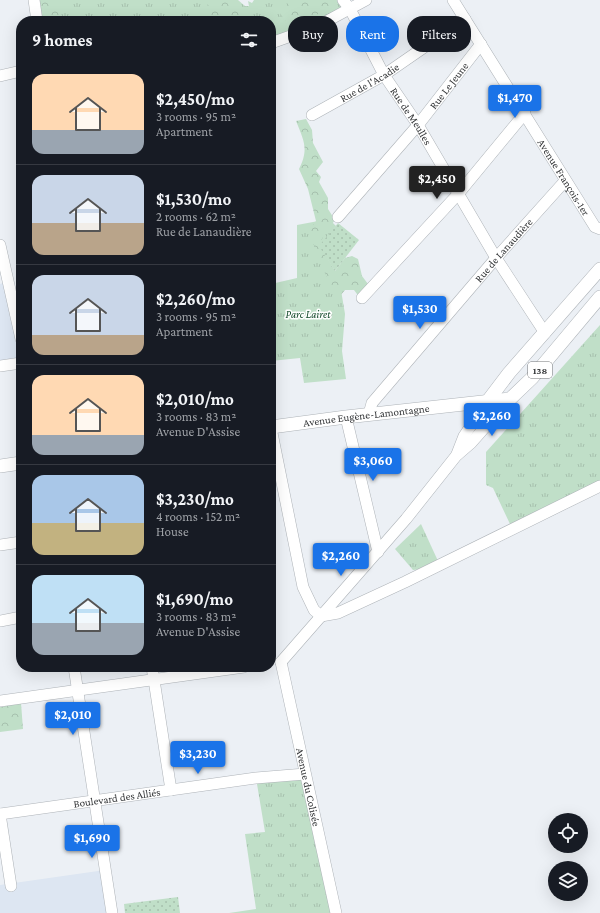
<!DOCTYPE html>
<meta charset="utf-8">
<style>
body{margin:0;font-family:"Crimson Pro",serif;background:#20242c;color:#f1f3f6;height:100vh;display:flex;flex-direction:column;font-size:15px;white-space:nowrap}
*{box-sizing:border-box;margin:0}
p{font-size:13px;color:#9ea1a6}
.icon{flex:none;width:22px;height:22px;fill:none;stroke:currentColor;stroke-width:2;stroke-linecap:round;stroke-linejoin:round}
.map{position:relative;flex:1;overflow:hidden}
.side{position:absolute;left:16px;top:16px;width:260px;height:656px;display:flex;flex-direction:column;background:#171b24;border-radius:16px;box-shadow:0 4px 16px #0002}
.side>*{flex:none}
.hud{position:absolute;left:288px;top:16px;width:252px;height:36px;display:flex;gap:8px}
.tools{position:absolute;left:548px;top:813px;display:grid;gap:8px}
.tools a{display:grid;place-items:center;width:40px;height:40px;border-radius:50%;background:#171b24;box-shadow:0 4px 16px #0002;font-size:20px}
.price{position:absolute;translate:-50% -34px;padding:0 9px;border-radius:4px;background:#1a73e8;color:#fff;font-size:13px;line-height:26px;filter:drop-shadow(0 1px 2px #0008)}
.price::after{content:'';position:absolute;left:50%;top:24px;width:12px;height:9px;margin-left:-6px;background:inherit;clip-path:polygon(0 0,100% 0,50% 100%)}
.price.active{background:#222;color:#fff}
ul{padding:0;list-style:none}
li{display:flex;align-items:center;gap:12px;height:100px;padding:0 16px}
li+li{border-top:1px solid #363941}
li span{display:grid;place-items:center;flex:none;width:112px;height:80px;border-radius:12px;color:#555}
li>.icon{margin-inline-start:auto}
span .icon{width:48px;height:48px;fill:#fffc;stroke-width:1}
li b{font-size:17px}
h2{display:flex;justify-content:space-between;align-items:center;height:48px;padding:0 16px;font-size:17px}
.chip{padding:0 14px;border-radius:16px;background:#171b24;box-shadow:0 4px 16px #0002;font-size:14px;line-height:36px}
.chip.active{background:#1a73e8;color:#fff}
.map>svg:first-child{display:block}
.built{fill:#dde6f2}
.grass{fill:url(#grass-tufts)}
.forest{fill:url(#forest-crowns)}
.garden{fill:url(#garden-dots)}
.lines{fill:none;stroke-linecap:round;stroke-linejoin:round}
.minor-casing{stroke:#aeb3b8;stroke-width:12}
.major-casing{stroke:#aeb3b8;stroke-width:14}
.minor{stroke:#fff;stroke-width:11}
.major{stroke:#fff;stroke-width:13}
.labels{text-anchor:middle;stroke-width:3;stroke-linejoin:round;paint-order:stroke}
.shield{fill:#fff;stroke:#717274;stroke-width:1}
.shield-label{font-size:10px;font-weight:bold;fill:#343638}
.street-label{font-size:11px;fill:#343638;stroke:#fff}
.park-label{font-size:11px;font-style:italic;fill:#134a2a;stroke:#fff}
</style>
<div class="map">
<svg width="600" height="913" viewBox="0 0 600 913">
<defs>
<pattern id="grass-tufts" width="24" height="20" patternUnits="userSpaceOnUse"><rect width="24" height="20" fill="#c0dfc8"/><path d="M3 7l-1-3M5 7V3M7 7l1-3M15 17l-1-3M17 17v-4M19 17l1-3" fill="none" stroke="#a6c0ad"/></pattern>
<pattern id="forest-crowns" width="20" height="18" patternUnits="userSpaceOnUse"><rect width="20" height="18" fill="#c0dfc8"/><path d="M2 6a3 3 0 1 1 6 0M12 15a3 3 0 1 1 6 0" fill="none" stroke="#a6c0ad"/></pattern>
<pattern id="garden-dots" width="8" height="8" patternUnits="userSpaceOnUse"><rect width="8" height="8" fill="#c0dfc8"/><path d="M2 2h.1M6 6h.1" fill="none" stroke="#a6c0ad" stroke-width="1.8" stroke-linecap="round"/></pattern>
</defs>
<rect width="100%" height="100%" fill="#ecf0f5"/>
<g class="built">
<polygon points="8,282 21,339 21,363 0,366 0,284"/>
<polygon points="105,870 112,913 0,913 0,885"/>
</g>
<g class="grass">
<polygon points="34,0 238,0 245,6 249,6 248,1 252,3 254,0 343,0 350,9 271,43 271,21 37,21"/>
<polygon points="329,219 336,226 320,246 339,278 345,314 342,351 346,379 304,383 300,358 271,361 271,284 297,278 297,225"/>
<polygon points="600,325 600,482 510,524 493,488 486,485 486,452"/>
<polygon points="421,524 438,561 422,569 413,570 395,549"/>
<polygon points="305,774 338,913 229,913 256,909 245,834 265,832 256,778"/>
</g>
<g class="forest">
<polygon points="40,0 61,0 59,21 43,21"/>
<path d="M 209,0 L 231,0 C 234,6 247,13 254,21 L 203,21 Z"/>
<polygon points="290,0 329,0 329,8 305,21 286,21 279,12"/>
<path d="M 306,119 L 312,130 L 313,143 L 323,162 L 316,171 L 321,177 L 319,182 L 328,198 L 328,209 L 335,220 L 323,236 L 320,246 L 335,271 L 345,258 L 352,256 L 358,259 L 362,276 L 368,284 L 360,298 L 354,290 L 345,290 L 339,297 L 326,276 L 309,232 L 316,221 L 308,189 L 299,169 C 309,149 304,141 296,121 Z"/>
<polygon points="21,703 23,729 0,732 0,707"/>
</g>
<g class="garden">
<polygon points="338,223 359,240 335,271 319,246"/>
<polygon points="178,897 180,913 125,913 124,904"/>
</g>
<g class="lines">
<defs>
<g id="minor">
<polyline points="34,0 37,21"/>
<path id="s1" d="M 343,0 L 350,9 L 384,75 L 418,125 L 496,258 L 545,333"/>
<path id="s2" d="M 453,0 L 595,227 L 600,229"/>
<polyline points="271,43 316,27 366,0"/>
<polyline points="0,76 21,71"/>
<path id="s3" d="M 312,115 L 384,75 L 465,19"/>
<path id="s4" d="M 338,217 L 418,125 L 481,44"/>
<polyline points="0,245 21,339"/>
<polyline points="362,298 459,193 525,113"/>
<polyline points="0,366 21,363"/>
<path id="s5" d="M 369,414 L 372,403 L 496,258 L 565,181"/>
<polyline points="346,417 378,552"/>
<polyline points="271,428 303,587 314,610 321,616"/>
<polyline points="457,454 464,436 487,402"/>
<polyline points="0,545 21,542"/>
<polyline points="321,616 338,613 405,582 600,486"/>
<polyline points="0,621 21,617"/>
<polyline points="281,662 406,519 456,456 471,443 510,399"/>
<path id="s6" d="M 281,662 L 336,913"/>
<polyline points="74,667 112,913"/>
<polyline points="152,667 171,790"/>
<polyline points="0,701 244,667"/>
<path id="s7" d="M 0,814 L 256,778 L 305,774"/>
<polyline points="0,814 11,886"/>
</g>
<g id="major">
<polyline points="487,402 509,373 600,269"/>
<path id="s8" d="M 271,427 L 346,417 L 510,399 L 532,378 L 600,297"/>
<polyline points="0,466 21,463"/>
</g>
</defs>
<use href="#minor" class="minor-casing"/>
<use href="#major" class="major-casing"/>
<use href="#minor" class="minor"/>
<use href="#major" class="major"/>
</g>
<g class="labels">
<rect class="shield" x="528" y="362" width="24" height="16" rx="3"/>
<g class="shield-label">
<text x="540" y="374">138</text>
</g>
<g class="street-label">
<text dy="4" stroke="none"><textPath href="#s3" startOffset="66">Rue de l'Acadie</textPath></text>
<text dy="4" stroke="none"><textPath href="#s4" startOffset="172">Rue Le Jeune</textPath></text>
<text dy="4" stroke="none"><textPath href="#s1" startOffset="135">Rue de Meulles</textPath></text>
<text dy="4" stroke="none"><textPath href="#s2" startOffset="209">Avenue François-1er</textPath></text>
<text dy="4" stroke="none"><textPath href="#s5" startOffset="213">Rue de Lanaudière</textPath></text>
<text dy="4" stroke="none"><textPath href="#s8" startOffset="96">Avenue Eugène-Lamontagne</textPath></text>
<text dy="4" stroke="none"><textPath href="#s6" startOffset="128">Avenue du Colisée</textPath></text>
<text dy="4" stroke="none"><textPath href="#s7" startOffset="118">Boulevard des Alliés</textPath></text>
</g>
<g class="park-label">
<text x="308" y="318">Parc Lairet</text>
</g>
</g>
</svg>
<div class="tools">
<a><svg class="icon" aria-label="locate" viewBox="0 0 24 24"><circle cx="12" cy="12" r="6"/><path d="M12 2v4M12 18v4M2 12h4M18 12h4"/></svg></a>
<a><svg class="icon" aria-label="layers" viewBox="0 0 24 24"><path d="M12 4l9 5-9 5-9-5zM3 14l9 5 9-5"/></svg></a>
</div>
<b class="price" style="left:515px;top:119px">$1,470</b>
<b class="price active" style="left:437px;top:200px">$2,450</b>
<b class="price" style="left:420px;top:330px">$1,530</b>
<b class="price" style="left:492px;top:437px">$2,260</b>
<b class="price" style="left:373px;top:482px">$3,060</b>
<b class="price" style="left:341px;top:577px">$2,260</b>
<b class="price" style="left:73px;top:736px">$2,010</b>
<b class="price" style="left:198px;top:775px">$3,230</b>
<b class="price" style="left:92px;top:859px">$1,690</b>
<div class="hud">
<a class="chip">Buy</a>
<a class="chip active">Rent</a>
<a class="chip">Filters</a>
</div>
<section class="side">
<h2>9 homes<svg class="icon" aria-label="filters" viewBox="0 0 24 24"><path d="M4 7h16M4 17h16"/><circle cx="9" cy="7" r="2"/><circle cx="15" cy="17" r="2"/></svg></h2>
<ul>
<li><span style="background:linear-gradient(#ffd9b3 70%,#9aa5b1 0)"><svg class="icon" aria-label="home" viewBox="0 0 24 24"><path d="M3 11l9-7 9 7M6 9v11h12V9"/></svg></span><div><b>$2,450/mo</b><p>3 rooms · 95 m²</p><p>Apartment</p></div></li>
<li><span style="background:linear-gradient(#c9d6e8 60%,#b9a48a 0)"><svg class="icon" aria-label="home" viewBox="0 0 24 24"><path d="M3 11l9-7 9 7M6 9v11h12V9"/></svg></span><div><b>$1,530/mo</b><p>2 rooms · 62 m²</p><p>Rue de Lanaudière</p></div></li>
<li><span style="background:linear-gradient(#c9d6e8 75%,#b9a48a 0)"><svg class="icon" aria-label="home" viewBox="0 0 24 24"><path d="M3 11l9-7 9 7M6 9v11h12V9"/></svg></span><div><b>$2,260/mo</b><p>3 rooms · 95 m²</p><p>Apartment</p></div></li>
<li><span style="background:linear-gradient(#ffd9b3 75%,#9aa5b1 0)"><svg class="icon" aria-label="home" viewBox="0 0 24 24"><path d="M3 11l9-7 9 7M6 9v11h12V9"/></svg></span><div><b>$2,010/mo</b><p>3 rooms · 83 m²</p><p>Avenue D'Assise</p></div></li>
<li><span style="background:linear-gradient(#a9c7e8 60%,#c2b280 0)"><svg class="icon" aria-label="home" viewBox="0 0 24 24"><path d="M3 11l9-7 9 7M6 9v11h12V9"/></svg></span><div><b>$3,230/mo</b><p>4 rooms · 152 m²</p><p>House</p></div></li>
<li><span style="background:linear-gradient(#bfe0f5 60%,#9aa5b1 0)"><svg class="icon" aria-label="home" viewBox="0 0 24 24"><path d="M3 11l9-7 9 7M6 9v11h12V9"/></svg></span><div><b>$1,690/mo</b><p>3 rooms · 83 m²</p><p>Avenue D'Assise</p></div></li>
</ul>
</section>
</div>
